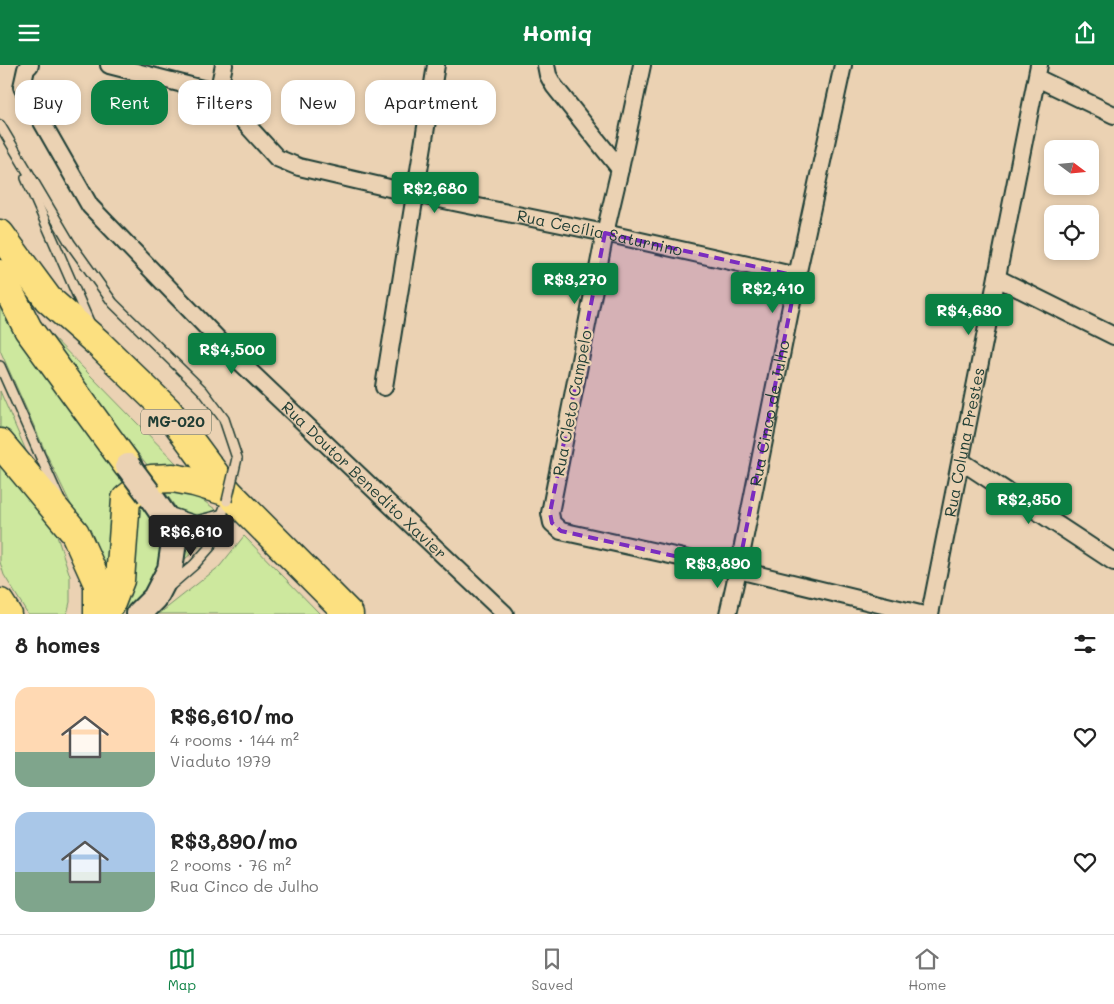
<!DOCTYPE html>
<meta charset="utf-8">
<style>
body{margin:0;font-family:Mali,sans-serif;background:#f6f6f6;color:#222;height:100vh;display:flex;flex-direction:column;font-size:19px;white-space:nowrap}
*{box-sizing:border-box;margin:0}
p{font-size:16px;color:#767676}
.icon{flex:none;width:28px;height:28px;fill:none;stroke:currentColor;stroke-width:2;stroke-linecap:round;stroke-linejoin:round}
.map{position:relative;height:549px;overflow:hidden}
.side{display:flex;flex-direction:column;background:#fff;flex:1}
.side>*{flex:none}
.top-card{position:absolute;left:15px;top:15px;width:500px;height:45px;display:flex;gap:10px}
.needle{width:32px;rotate:106deg}
.fabs{position:absolute;left:1044px;top:75px;display:grid;gap:10px}
.fabs a{display:grid;place-items:center;width:55px;height:55px;border-radius:10px;background:#fff;box-shadow:0 2px 8px #0003;font-size:25px}
.price{position:absolute;translate:-50% -42px;padding:0 11px;border-radius:5px;background:#0b8043;color:#fff;font-size:16px;line-height:32px;filter:drop-shadow(0 1px 2px #0008)}
.price::after{content:'';position:absolute;left:50%;top:30px;width:15px;height:11px;margin-left:-8px;background:inherit;clip-path:polygon(0 0,100% 0,50% 100%)}
.price.selected{background:#222;color:#fff}
ul{padding:0;list-style:none}
li{display:flex;align-items:center;gap:15px;height:125px;padding:0 15px}
li span{display:grid;place-items:center;flex:none;width:140px;height:100px;border-radius:15px;color:#555}
li>.icon{margin-inline-start:auto}
span .icon{width:60px;height:60px;fill:#fffc;stroke-width:1}
li b{font-size:21px}
h2{display:flex;justify-content:space-between;align-items:center;height:60px;padding:0 15px;font-size:21px}
.tag{padding:0 18px;border-radius:15px;background:#fff;box-shadow:0 2px 8px #0003;font-size:18px;line-height:45px}
.tag.selected{background:#0b8043;color:#fff}
header{display:flex;justify-content:space-between;align-items:center;height:65px;padding:0 15px;background:#0b8043;color:#fff;font-size:22px;font-weight:700}
.tab-bar{display:flex;justify-content:space-around;align-items:center;height:70px;border-top:1px solid #e0e0e0;background:#fff;font-size:14px;color:#767676}
.tab-bar a{display:grid;justify-items:center;gap:2px}
.tab-bar .selected{color:#0b8043}
.map>svg:first-child{display:block}
.green{fill:#cde89e;stroke:#769269}
.lines{fill:none;stroke-linecap:round;stroke-linejoin:round}
.lane-casing{stroke:#1f3d34;stroke-width:12}
.street-casing{stroke:#1f3d34;stroke-width:20}
.secondary-casing{stroke:#1f3d34;stroke-width:28}
.highway-casing{stroke:#1f3d34;stroke-width:31}
.lane{stroke:#ebd2b3;stroke-width:9}
.street{stroke:#ebd2b3;stroke-width:16}
.secondary{stroke:#ebd2b3;stroke-width:24}
.highway{stroke:#fce080;stroke-width:28}
.lane-bridge-casing{stroke:#1f3d34;stroke-width:12;stroke-linecap:butt}
.secondary-bridge-casing{stroke:#1f3d34;stroke-width:28;stroke-linecap:butt}
.lane-bridge{stroke:#ebd2b3;stroke-width:9}
.secondary-bridge{stroke:#ebd2b3;stroke-width:24}
.marked{fill:#7b2cbf;fill-opacity:0.2;stroke:#7b2cbf;stroke-width:4;stroke-dasharray:10 6;stroke-linejoin:round}
.labels{text-anchor:middle;stroke-width:4.5;stroke-linejoin:round;paint-order:stroke}
.shield{fill:#ebd2b3;stroke:#5c6a5a;stroke-width:1}
.shield-label{font-size:15px;font-weight:bold;fill:#1f3d34}
.street-label{font-size:16px;fill:#1f3d34;stroke:#ebd2b3}
</style>
<header><svg class="icon" aria-label="menu" viewBox="0 0 24 24"><path d="M4 6h16M4 12h16M4 18h16"/></svg>Homiq<svg class="icon" aria-label="share" viewBox="0 0 24 24"><path d="M12 15V3M7 8l5-5 5 5M5 13v7h14v-7"/></svg></header>
<div class="map">
<svg width="1114" height="549" viewBox="0 0 1114 549">
<rect width="100%" height="100%" fill="#ebd2b3"/>
<filter id="ink" filterUnits="userSpaceOnUse"><feTurbulence type="fractalNoise" baseFrequency=".02" numOctaves="2"/><feDisplacementMap in="SourceGraphic" scale="10" xChannelSelector="R" yChannelSelector="G"/><feConvolveMatrix kernelMatrix="1 2 1 2 8 2 1 2 1" color-interpolation-filters="sRGB"/></filter>
<g filter="url(#ink)">
<g class="green">
<polygon points="0,237 129,416 110,521 46,388 0,285"/>
<polygon points="43,262 182,404 152,406 64,295"/>
<polygon points="0,326 37,411 0,365"/>
<polygon points="0,392 55,465 70,511 70,537 67,549 28,549 4,510 0,497"/>
<polygon points="160,420 198,432 222,449 205,476 184,495 184,467 174,440"/>
<polygon points="142,433 161,462 166,487 155,515 122,549 118,549 134,436"/>
<polygon points="244,471 320,549 159,549 220,501"/>
</g>
<g class="lines">
<defs>
<g id="lane">
<polyline points="0,60 70,178 113,238 203,326 224,354 237,393"/>
<polyline points="26,113 89,257"/>
<polyline points="0,301 59,433"/>
<polyline points="167,444 172,448 196,456 223,449"/>
<polyline points="171,520 194,500 210,482 227,436"/>
</g>
<g id="street">
<path id="s1" d="M 30,0 L 26,4 L 22,22 L 90,141 L 238,295 L 505,549"/>
<path id="s2" d="M 109,0 L 218,28 L 277,93 L 299,102 L 415,129 L 605,168 L 797,211"/>
<polyline points="546,0 548,10 554,21 620,104"/>
<polyline points="642,0 620,104 605,168 550,448 552,458 561,466 738,505 920,549"/>
<polyline points="1037,13 1114,50"/>
<polyline points="218,28 224,0"/>
<polyline points="997,213 1114,271"/>
<polyline points="384,322 436,0"/>
<polyline points="961,396 1114,497"/>
<path id="s3" d="M 728,549 L 738,505 L 797,211 L 843,0"/>
<path id="s4" d="M 930,549 L 1039,0"/>
</g>
<polyline id="secondary" points="139,549 155,533 170,504 174,477 167,455 149,429"/>
<g id="highway">
<polyline points="0,169 48,234 98,278 168,346 228,427 349,549"/>
<polyline points="0,209 28,264 128,401"/>
<polyline points="0,378 75,468 98,519 98,549"/>
<polyline points="0,538 7,549"/>
<polyline points="100,549 111,538 120,515 126,434 151,414 173,413 194,417 228,427"/>
</g>
</defs>
<use href="#lane" class="lane-casing"/>
<use href="#street" class="street-casing"/>
<use href="#secondary" class="secondary-casing"/>
<use href="#highway" class="highway-casing"/>
<use href="#lane" class="lane"/>
<use href="#street" class="street"/>
<use href="#secondary" class="secondary"/>
<use href="#highway" class="highway"/>
<defs>
<polyline id="lane-bridge" points="227,436 237,393"/>
<polyline id="secondary-bridge" points="128,401 149,429"/>
</defs>
<use href="#lane-bridge" class="lane-bridge-casing"/>
<use href="#secondary-bridge" class="secondary-bridge-casing"/>
<use href="#lane-bridge" class="lane-bridge"/>
<use href="#secondary-bridge" class="secondary-bridge"/>
</g>
</g>
<path class="marked" d="M 605,168 L 797,211 L 738,505 L 561,466 L 552,458 L 550,448 Z"/>
<g class="labels">
<rect class="shield" x="141" y="344.5" width="70" height="25" rx="4"/>
<g class="shield-label">
<text x="176" y="362">MG-020</text>
</g>
<g class="street-label">
<text dy="6" stroke="none"><textPath href="#s2" startOffset="532">Rua Cecília Saturnino</textPath></text>
<text transform="translate(572 338) rotate(-79)" y="6">Rua Cleto Campelo</text>
<text dy="6" stroke="none"><textPath href="#s3" startOffset="205">Rua Cinco de Julho</textPath></text>
<text dy="6" stroke="none"><textPath href="#s4" startOffset="175">Rua Coluna Prestes</textPath></text>
<text dy="6" stroke="none"><textPath href="#s1" startOffset="549">Rua Doutor Benedito Xavier</textPath></text>
</g>
</g>
</svg>
<div class="fabs">
<a><svg class="needle" viewBox="-14 -14 28 28"><path d="M0-13l5 13h-10z" fill="#e53935"/><path d="M0 13l5-13h-10z" fill="#767676"/></svg></a>
<a><svg class="icon" aria-label="locate" viewBox="0 0 24 24"><circle cx="12" cy="12" r="6"/><path d="M12 2v4M12 18v4M2 12h4M18 12h4"/></svg></a>
</div>
<b class="price" style="left:435px;top:149px">R$2,680</b>
<b class="price" style="left:575px;top:240px">R$3,270</b>
<b class="price" style="left:773px;top:249px">R$2,410</b>
<b class="price" style="left:969px;top:271px">R$4,630</b>
<b class="price" style="left:232px;top:310px">R$4,500</b>
<b class="price" style="left:1029px;top:460px">R$2,350</b>
<b class="price selected" style="left:191px;top:492px">R$6,610</b>
<b class="price" style="left:718px;top:524px">R$3,890</b>
<div class="top-card">
<a class="tag">Buy</a>
<a class="tag selected">Rent</a>
<a class="tag">Filters</a>
<a class="tag">New</a>
<a class="tag">Apartment</a>
</div>
</div>
<section class="side">
<h2>8 homes<svg class="icon" aria-label="filters" viewBox="0 0 24 24"><path d="M4 7h16M4 17h16"/><circle cx="9" cy="7" r="2"/><circle cx="15" cy="17" r="2"/></svg></h2>
<ul>
<li><span style="background:linear-gradient(#ffd9b3 65%,#7fa58c 0)"><svg class="icon" aria-label="home" viewBox="0 0 24 24"><path d="M3 11l9-7 9 7M6 9v11h12V9"/></svg></span><div><b>R$6,610/mo</b><p>4 rooms · 144 m²</p><p>Viaduto 1979</p></div><svg class="icon" aria-label="heart" viewBox="0 0 24 24"><path d="M12 20l-8-8c-3-5 5-10 8-4 3-6 11-1 8 4z"/></svg></li>
<li><span style="background:linear-gradient(#a9c7e8 60%,#7fa58c 0)"><svg class="icon" aria-label="home" viewBox="0 0 24 24"><path d="M3 11l9-7 9 7M6 9v11h12V9"/></svg></span><div><b>R$3,890/mo</b><p>2 rooms · 76 m²</p><p>Rua Cinco de Julho</p></div><svg class="icon" aria-label="heart" viewBox="0 0 24 24"><path d="M12 20l-8-8c-3-5 5-10 8-4 3-6 11-1 8 4z"/></svg></li>
</ul>
</section>
<nav class="tab-bar">
<a class="selected"><svg class="icon" aria-label="map" viewBox="0 0 24 24"><path d="M3 6l6-2 6 2 6-2v14l-6 2-6-2-6 2zM9 4v14M15 6v14"/></svg>Map</a>
<a><svg class="icon" aria-label="saved" viewBox="0 0 24 24"><path d="M7 4h10v16l-5-4-5 4z"/></svg>Saved</a>
<a><svg class="icon" aria-label="home" viewBox="0 0 24 24"><path d="M3 11l9-7 9 7M6 9v11h12V9"/></svg>Home</a>
</nav>
